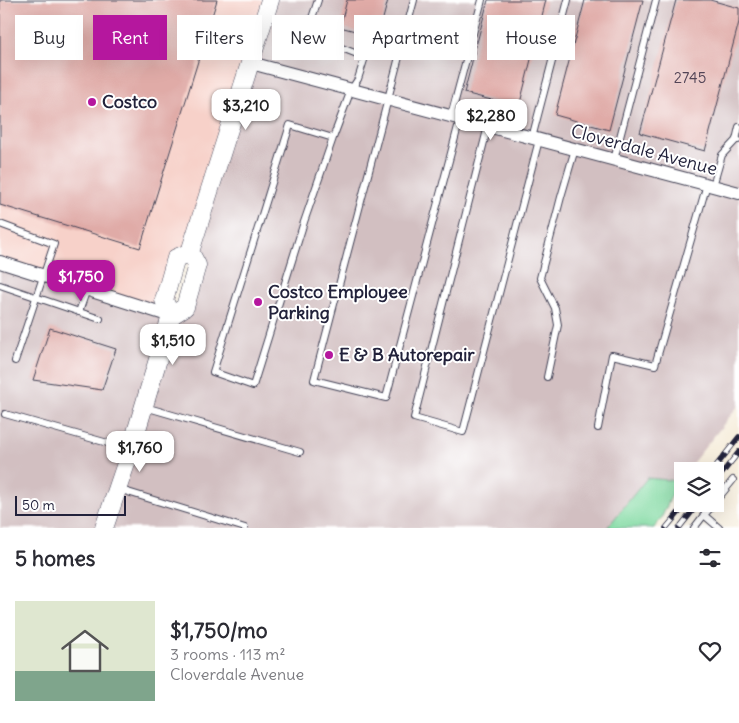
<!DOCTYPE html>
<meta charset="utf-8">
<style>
body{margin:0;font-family:Delius,sans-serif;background:#f2f2f3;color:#2b2b33;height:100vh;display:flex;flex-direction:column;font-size:19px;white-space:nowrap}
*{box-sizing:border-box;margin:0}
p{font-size:16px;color:#7c7c81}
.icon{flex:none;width:28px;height:28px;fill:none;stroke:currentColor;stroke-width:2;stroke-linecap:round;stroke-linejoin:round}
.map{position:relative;height:528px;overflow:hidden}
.sheet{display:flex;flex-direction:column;background:#fff;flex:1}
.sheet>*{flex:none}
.top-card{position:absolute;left:15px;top:15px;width:710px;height:45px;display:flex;gap:10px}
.buttons{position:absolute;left:674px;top:462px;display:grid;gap:10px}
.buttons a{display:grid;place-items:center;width:50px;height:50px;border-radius:0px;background:#fff;box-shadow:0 5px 20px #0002;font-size:25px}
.scale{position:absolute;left:15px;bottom:12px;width:111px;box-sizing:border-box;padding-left:5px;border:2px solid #22223b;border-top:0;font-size:14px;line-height:18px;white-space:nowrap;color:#22223b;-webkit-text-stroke:4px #fff;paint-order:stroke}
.price{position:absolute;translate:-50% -42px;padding:0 11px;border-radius:10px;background:#fff;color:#222;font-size:16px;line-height:32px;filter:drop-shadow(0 1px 2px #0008)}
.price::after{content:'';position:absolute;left:50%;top:30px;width:15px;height:11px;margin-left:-8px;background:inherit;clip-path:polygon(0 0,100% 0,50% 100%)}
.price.on{background:#b5179e;color:#fff}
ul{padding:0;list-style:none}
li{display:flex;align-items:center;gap:15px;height:125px;padding:0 15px}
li+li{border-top:1px solid #e1e1e2}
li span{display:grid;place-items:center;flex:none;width:140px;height:100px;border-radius:0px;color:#555}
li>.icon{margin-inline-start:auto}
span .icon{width:60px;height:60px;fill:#fffc;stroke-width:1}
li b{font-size:21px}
h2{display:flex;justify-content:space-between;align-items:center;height:60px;padding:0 15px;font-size:21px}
.pill{padding:0 18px;border-radius:0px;background:#fff;box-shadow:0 5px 20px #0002;font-size:18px;line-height:45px}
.pill.on{background:#b5179e;color:#fff}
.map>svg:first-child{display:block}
.built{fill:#f7d1c9}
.industrial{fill:#d2bfc1}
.green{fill:#7fd9a0;stroke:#507e6e}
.building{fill:#e0aba7}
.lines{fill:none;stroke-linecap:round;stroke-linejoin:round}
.lane-casing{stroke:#424154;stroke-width:8}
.street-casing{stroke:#424154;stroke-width:14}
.secondary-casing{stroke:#424154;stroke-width:19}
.lane{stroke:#fff;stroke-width:6}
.street{stroke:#fff;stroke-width:12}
.secondary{stroke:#fff;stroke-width:18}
.rail-casing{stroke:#22223b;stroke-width:5.5}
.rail{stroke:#fff;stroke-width:4;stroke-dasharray:11;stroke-linecap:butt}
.path-bridge{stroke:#424154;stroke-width:2.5;stroke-dasharray:1 4;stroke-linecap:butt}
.poi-dot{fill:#b5179e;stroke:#fff;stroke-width:2}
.labels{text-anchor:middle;stroke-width:4;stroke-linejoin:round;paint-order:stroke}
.number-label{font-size:15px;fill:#524456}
.poi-label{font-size:18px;font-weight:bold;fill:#22223b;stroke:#fff;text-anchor:start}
.street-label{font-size:18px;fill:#22223b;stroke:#fff}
</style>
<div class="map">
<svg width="739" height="528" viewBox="0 0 739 528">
<rect width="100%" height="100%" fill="#fff"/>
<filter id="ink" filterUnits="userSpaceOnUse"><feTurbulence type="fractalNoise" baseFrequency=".02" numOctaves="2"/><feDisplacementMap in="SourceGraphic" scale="10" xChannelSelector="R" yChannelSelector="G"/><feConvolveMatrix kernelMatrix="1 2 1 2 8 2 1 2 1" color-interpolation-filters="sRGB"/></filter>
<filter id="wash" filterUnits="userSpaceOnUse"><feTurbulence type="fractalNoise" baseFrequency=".0096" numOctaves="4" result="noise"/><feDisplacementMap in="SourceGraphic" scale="20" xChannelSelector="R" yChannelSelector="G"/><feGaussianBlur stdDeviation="1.12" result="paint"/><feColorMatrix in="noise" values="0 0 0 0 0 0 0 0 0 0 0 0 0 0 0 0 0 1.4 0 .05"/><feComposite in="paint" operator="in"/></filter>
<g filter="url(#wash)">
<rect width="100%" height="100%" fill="#f7efdf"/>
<polygon class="built" points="0,0 270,0 190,252 175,258 171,316 0,262"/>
<polygon class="industrial" points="270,0 739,0 739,405 686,471 682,471 682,475 678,481 647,478 607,528 0,528 0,262 171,316 184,307 190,252"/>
<polygon class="green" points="647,478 678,481 661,519 654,528 607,528"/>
<g id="blocks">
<g class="building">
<polygon points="0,0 217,0 140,248 0,205"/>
<polygon points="347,0 388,0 378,37 340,27"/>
<polygon points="488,0 546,0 519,107 464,93"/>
<polygon points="585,0 643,0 609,130 555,115"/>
<polygon points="676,0 710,0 739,8 739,22 705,151 640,133"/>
<polygon points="50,328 116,349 102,390 33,380"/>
</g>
</g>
</g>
<g filter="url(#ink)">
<use href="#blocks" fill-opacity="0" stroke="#424154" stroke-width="1"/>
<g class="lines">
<defs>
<g id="lane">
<polyline points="318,0 308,30 321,40 365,57 358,79 351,90 333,138 304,222 253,386 213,372 290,125 333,138"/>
<polyline points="414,0 314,380 386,398 460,119"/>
<polyline points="451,116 482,0"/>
<polyline points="488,126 414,418 463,432 539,140"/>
<polyline points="532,138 568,0"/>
<polyline points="738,140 736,140 739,127"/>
<polyline points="614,160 656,0"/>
<polyline points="713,186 722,155 736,140"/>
<polyline points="0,224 54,244 15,361"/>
<polyline points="0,285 100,319"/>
<polyline points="79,312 87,289"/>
<polyline points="547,377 558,325 555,308 540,278 561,197 575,149"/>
<polyline points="145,407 300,452"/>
<polyline points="5,414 129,449"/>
<polyline points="598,428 612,355 655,365 707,184"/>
<polyline points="118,489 245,528"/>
<polyline points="715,502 733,480"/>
<polyline points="704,515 714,504"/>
<polyline points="694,528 704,515 719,528"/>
</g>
<g id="street">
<polyline points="251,63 739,193"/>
<polyline points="0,262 171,316"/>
</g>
<g id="secondary">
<polyline points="190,252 176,258 164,300 171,316 185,307 197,265 190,252 270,0"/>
<polyline points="104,528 131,449 171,316"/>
</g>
</defs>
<use href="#lane" class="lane-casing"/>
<use href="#street" class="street-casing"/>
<use href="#secondary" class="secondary-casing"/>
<use href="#lane" class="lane"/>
<use href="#street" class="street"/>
<use href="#secondary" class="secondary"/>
<defs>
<g id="rail">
<polyline points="712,471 739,437"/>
<polyline points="715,482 739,452"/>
<polyline points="666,528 686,504"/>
<polyline points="679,528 698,504"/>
</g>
</defs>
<use href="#rail" class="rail-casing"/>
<use href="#rail" class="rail"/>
<polyline class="path-bridge" points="696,504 701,507"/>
</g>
</g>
<g class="poi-dot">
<circle cx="92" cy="102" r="5"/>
<circle cx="258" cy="302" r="5"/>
<circle cx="329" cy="355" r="5"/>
</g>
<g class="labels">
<g class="number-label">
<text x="690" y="83">2745</text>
</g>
<g class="poi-label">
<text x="102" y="108">Costco</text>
<text x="268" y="298">Costco Employee<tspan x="268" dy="21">Parking</tspan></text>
<text x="339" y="361">E &amp; B Autorepair</text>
</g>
<g class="street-label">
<text transform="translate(644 150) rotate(15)" y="6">Cloverdale Avenue</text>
</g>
</g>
</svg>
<div class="buttons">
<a><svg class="icon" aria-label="layers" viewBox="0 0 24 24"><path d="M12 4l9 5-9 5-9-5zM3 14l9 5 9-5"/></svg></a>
</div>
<div class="scale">50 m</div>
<b class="price" style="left:246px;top:131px">$3,210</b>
<b class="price" style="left:491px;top:141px">$2,280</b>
<b class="price on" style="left:81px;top:302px">$1,750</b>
<b class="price" style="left:173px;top:366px">$1,510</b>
<b class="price" style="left:140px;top:473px">$1,760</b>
<div class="top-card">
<a class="pill">Buy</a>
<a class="pill on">Rent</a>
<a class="pill">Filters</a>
<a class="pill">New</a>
<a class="pill">Apartment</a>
<a class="pill">House</a>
</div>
</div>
<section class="sheet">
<h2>5 homes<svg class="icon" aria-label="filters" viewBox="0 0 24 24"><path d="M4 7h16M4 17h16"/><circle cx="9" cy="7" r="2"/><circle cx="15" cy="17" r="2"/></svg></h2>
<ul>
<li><span style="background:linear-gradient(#dfe7d0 70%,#7fa58c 0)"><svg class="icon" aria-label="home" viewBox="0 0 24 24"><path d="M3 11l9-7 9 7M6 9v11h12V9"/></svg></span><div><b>$1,750/mo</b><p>3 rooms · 113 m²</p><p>Cloverdale Avenue</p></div><svg class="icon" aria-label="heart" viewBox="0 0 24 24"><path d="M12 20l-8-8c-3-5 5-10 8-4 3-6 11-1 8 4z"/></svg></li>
</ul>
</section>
